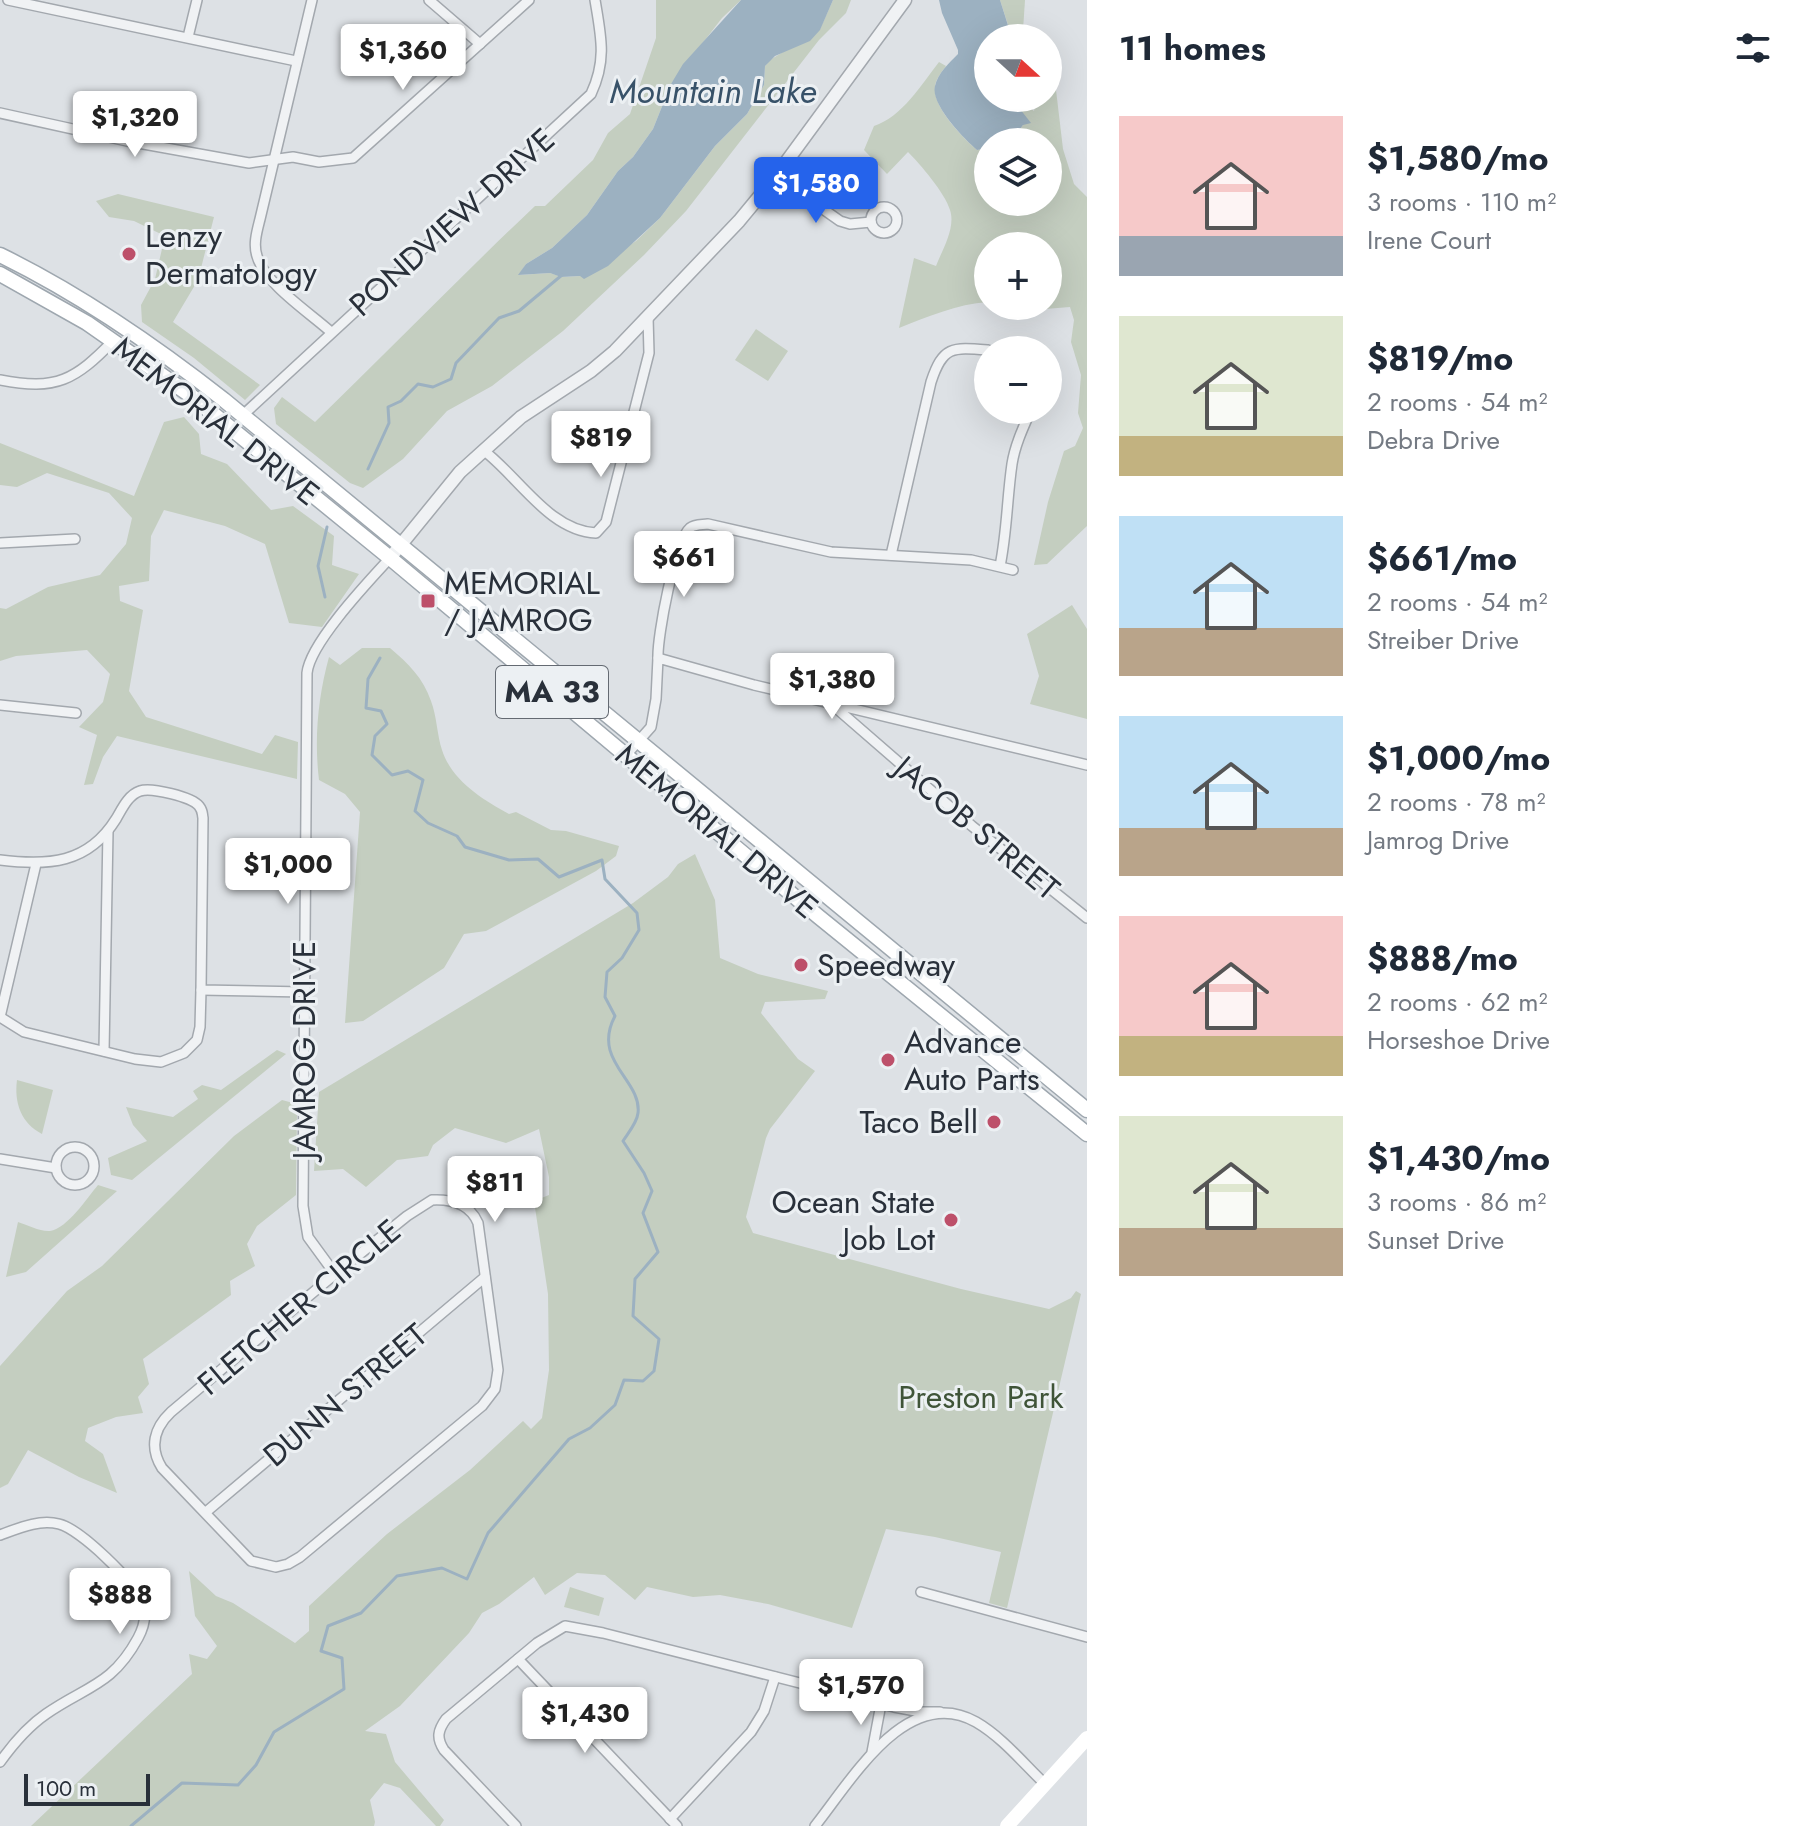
<!DOCTYPE html>
<meta charset="utf-8">
<style>
body{margin:0;font-family:Jost,sans-serif;background:#f6f6f7;color:#1f2937;height:100vh;display:flex;flex-direction:column;font-size:30px;white-space:nowrap}
*{box-sizing:border-box;margin:0}
p{font-size:26px;color:#747a83}
.icon{flex:none;width:44px;height:44px;fill:none;stroke:currentColor;stroke-width:2;stroke-linecap:round;stroke-linejoin:round}
.map{position:relative;flex:1;overflow:hidden}
.sheet{display:flex;flex-direction:column;background:#fff;width:720px}
.sheet>*{flex:none}
.needle{width:52px;rotate:111deg}
.controls{position:absolute;left:974px;top:24px;display:grid;gap:16px}
.controls a{display:grid;place-items:center;width:88px;height:88px;border-radius:50%;background:#fff;box-shadow:0 8px 32px #0002;font-size:40px}
.scale{position:absolute;left:24px;bottom:20px;width:126px;box-sizing:border-box;padding-left:8px;border:4px solid #29303a;border-top:0;font-size:22px;line-height:28px;white-space:nowrap;color:#29303a;-webkit-text-stroke:6px #ecf0f3;paint-order:stroke}
.price{position:absolute;translate:-50% -68px;padding:0 18px;border-radius:8px;background:#fff;color:#222;font-size:26px;line-height:52px;filter:drop-shadow(0 2px 4px #0008)}
.price::after{content:'';position:absolute;left:50%;top:48px;width:24px;height:18px;margin-left:-12px;background:inherit;clip-path:polygon(0 0,100% 0,50% 100%)}
.price.on{background:#2563eb;color:#fff}
ul{padding:0;list-style:none}
li{display:flex;align-items:center;gap:24px;height:200px;padding:0 32px}
li span{display:grid;place-items:center;flex:none;width:224px;height:160px;border-radius:0px;color:#555}
li>.icon{margin-inline-start:auto}
span .icon{width:96px;height:96px;fill:#fffc;stroke-width:1}
li b{font-size:34px}
h2{display:flex;justify-content:space-between;align-items:center;height:96px;padding:0 32px;font-size:34px}
main{display:flex;flex:1;min-height:0}
.map>svg:first-child{display:block}
.green{fill:#c4cec0}
.water{fill:#9cb1c1}
.lines{fill:none;stroke-linecap:round;stroke-linejoin:round}
.stream{stroke:#9cb1c1;stroke-width:3}
.minor-casing{stroke:#a3a8ae;stroke-width:12}
.tertiary-casing{stroke:#a3a8ae;stroke-width:15}
.primary-casing{stroke:#9ea7af;stroke-width:17}
.minor{stroke:#f0f2f4;stroke-width:9}
.tertiary{stroke:#f0f2f4;stroke-width:12}
.secondary{stroke:#fff;stroke-width:14}
.primary{stroke:#fff;stroke-width:14}
.poi-dot{fill:#bd506a;stroke:#ecf0f3;stroke-width:3}
.labels{text-anchor:middle;stroke-width:6;stroke-linejoin:round;paint-order:stroke}
.shield{fill:#ecf0f3;stroke:#646a72;stroke-width:2}
.shield-label{font-size:30px;font-weight:bold;fill:#29303a}
.street-label{font-size:32px;fill:#29303a;stroke:#ecf0f3}
.poi-label{font-size:32px;fill:#29303a;stroke:#ecf0f3;text-anchor:start}
.park-label{font-size:32px;fill:#3f5438;stroke:#ecf0f3}
.water-label{font-size:34px;font-style:italic;fill:#385269;stroke:#ecf0f3}
</style>
<main>
<div class="map">
<svg width="1087" height="1826" viewBox="0 0 1087 1826">
<rect width="100%" height="100%" fill="#dde1e5"/>
<g class="green">
<path d="M 656,0 L 741,0 L 722,18 L 671,84 L 653,129 L 633,157 L 618,171 L 587,215 L 552,248 L 526,264 L 519,275 L 550,273 L 562,277 L 581,276 L 636,241 L 660,218 L 715,146 L 747,114 L 764,85 L 765,66 L 770,60 L 820,29 L 833,0 L 851,0 L 846,13 L 819,40 L 686,211 L 644,255 L 563,331 L 492,386 L 447,411 L 403,459 L 363,488 L 350,483 L 276,424 L 274,408 L 282,397 L 315,422 C 389,350 460,277 535,206 L 545,206 L 593,160 L 608,133 L 630,114 L 656,38 Z"/>
<polygon points="1000,0 1025,0 1023,30 1012,37"/>
<path d="M 1052,56 L 1063,149 L 1074,184 L 1087,197 L 1087,526 L 1047,564 L 1034,565 L 1048,502 L 1064,451 L 1075,446 L 1083,428 L 1078,413 L 1081,375 L 1071,342 L 1074,320 L 1070,307 L 1045,309 L 1037,306 L 1048,306 L 1048,246 L 988,246 L 988,302 C 957,304 927,317 899,328 L 914,258 L 936,266 C 942,250 956,228 950,210 C 945,193 920,164 908,152 L 887,174 L 864,150 L 874,126 C 902,117 921,85 939,62 L 946,66 C 941,73 934,81 935,90 C 935,109 963,138 977,150 L 988,148 L 988,202 L 1048,202 L 1048,142 L 1010,142 L 1023,125 L 1019,98 L 1034,111 L 1037,98 L 1048,98 L 1048,58 Z"/>
<polygon points="118,194 214,217 198,280 173,322 260,385 245,400 194,358 142,322 141,305 155,279 165,236 134,221 109,217 96,201"/>
<polygon points="756,329 788,351 768,381 735,360"/>
<polygon points="184,417 199,434 201,454 227,464 271,510 293,506 334,536 332,565 359,574 322,627 289,623 265,544 225,526 164,510 151,536 149,581 119,586 120,601 143,610 129,691 146,717 262,754 275,735 298,742 297,779 117,736 103,757 93,784 84,785 97,735 79,727 103,702 110,674 87,650 16,656 0,661 0,608 6,609 48,587 100,575 126,544 132,518 109,493 47,473 17,487 0,485 0,443 134,496 164,422"/>
<polygon points="1072,605 1087,629 1087,719 1030,704 1039,676 1027,634"/>
<path d="M 362,648 L 390,648 C 409,664 423,678 431,701 C 437,717 437,735 442,750 C 452,781 482,799 509,814 L 516,812 L 551,830 L 566,831 L 619,846 L 616,856 L 596,871 L 486,931 L 464,934 L 444,968 L 363,1021 L 345,1023 L 360,812 L 345,794 L 319,780 C 314,739 318,697 329,657 L 340,665 Z"/>
<polygon points="695,854 715,900 720,958 758,974 828,991 825,999 765,1002 761,1013 798,1059 815,1071 770,1129 766,1138 746,1217 753,1233 961,1289 1049,1309 1071,1298 1076,1291 1081,1294 1007,1608 989,1603 1001,1552 935,1537 886,1529 852,1628 768,1604 720,1595 693,1597 647,1587 635,1600 605,1575 577,1573 545,1595 534,1577 499,1604 482,1613 469,1633 400,1706 365,1731 386,1734 395,1762 444,1820 440,1826 436,1826 400,1788 384,1783 370,1800 375,1822 374,1826 31,1826 192,1674 189,1654 207,1659 217,1646 195,1616 189,1571 216,1596 233,1603 295,1643 309,1631 309,1606 387,1534 470,1470 523,1421 531,1429 542,1418 549,1370 548,1294 534,1201 549,1195 549,1177 539,1129 506,1143 455,1128 433,1145 428,1156 397,1160 366,1187 343,1169 314,1171 319,1092 633,903 668,877 678,864"/>
<polygon points="277,1050 286,1054 132,1180 111,1175 108,1158 147,1141 133,1125 126,1107 173,1117 198,1099 193,1091 202,1085 221,1090"/>
<path d="M 17,1080 L 53,1090 L 42,1134 C 21,1123 14,1103 17,1080 Z"/>
<polygon points="282,1100 293,1103 297,1111 296,1195 257,1226 247,1244 255,1266 230,1281 231,1295 143,1359 149,1384 138,1397 143,1413 116,1417 88,1428 85,1441 103,1454 117,1493 79,1477 28,1450 8,1484 0,1488 0,1366 67,1291 102,1266 234,1136"/>
<path d="M 98,1185 L 117,1191 L 26,1272 L 6,1277 L 18,1222 C 27,1225 41,1232 50,1231 C 68,1228 87,1198 98,1185 Z"/>
<polygon points="570,1587 604,1598 599,1616 564,1607"/>
</g>
<g class="water">
<polygon points="741,0 833,0 820,30 810,41 775,56 765,66 764,85 747,114 715,146 660,218 608,266 584,279 580,276 561,277 550,273 518,275 526,264 552,248 587,215 618,171 633,157 653,129 671,84 683,64"/>
<path d="M 939,0 L 1000,0 L 1012,38 L 988,38 L 988,98 L 1019,98 L 1020,109 L 1031,123 L 1023,125 L 1010,142 L 988,142 L 988,148 L 977,150 C 964,139 930,104 935,86 C 938,73 949,63 958,54 L 958,50 L 942,13 Z"/>
</g>
<g class="lines">
<g class="stream">
<polyline points="368,469 389,423 388,407 401,401 418,384 433,387 451,379 456,363 499,318 519,311 562,275"/>
<polyline points="325,597 318,566 327,527"/>
<path d="M 131,1826 L 182,1783 L 238,1785 L 256,1765 L 274,1732 L 344,1689 L 342,1658 L 321,1651 L 328,1626 L 361,1613 L 397,1576 L 442,1568 L 467,1579 L 488,1533 L 569,1439 L 590,1428 L 615,1405 L 624,1380 L 643,1381 L 654,1371 L 659,1339 L 633,1316 L 635,1279 L 658,1252 L 643,1213 L 652,1191 L 644,1173 L 623,1141 C 628,1133 637,1123 638,1113 C 642,1080 591,1061 615,1016 L 605,997 L 607,972 L 622,958 L 639,930 L 637,913 L 605,879 L 602,860 L 559,877 L 538,859 L 509,860 L 465,847 L 457,836 L 428,823 L 415,811 L 423,780 L 408,771 L 392,775 L 372,755 L 375,736 L 387,724 L 381,711 L 366,708 L 368,679 L 380,658"/>
</g>
<defs>
<g id="minor">
<polyline points="8,0 296,61"/>
<path d="M 312,0 L 260,219 C 257,231 253,244 257,256 C 264,283 310,313 331,332"/>
<polyline points="429,0 480,44"/>
<polyline points="188,37 197,0"/>
<polyline points="0,113 127,141 249,163 293,157 319,162 353,158 529,0"/>
<polyline points="776,176 840,221 850,224 871,222"/>
<circle cx="884" cy="220" r="13"/>
<path d="M 0,380 C 57,391 75,380 114,340"/>
<path d="M 243,415 L 591,94 C 607,60 601,36 595,0"/>
<path d="M 483,450 C 518,476 549,531 596,533 L 606,522 L 649,353 L 648,317"/>
<polyline points="0,543 75,539"/>
<path d="M 891,555 L 931,382 C 943,346 952,347 988,350"/>
<path d="M 1000,566 C 1007,532 1007,498 1012,464 C 1015,445 1023,428 1031,410"/>
<path d="M 658,658 C 657,637 675,541 690,528 C 695,524 702,525 708,524 L 831,552 L 971,560 L 1013,570"/>
<polyline points="0,705 76,713"/>
<polyline points="835,707 972,826 1087,918"/>
<polyline points="627,754 651,727 656,699 658,658 754,685 1087,765"/>
<path d="M 0,860 C 48,866 88,864 116,819 C 122,809 128,795 140,791 C 151,787 192,797 199,806 C 203,811 202,813 203,818 L 201,990 L 304,992"/>
<polyline points="0,1017 24,1032 135,1059 161,1062 184,1053 197,1040 200,1027 201,990"/>
<polyline points="0,1017 36,864"/>
<polyline points="104,1051 108,831"/>
<circle cx="75" cy="1166" r="19"/>
<polyline points="0,1159 56,1168"/>
<path d="M 432,1200 C 451,1199 470,1204 478,1223 L 498,1370 L 495,1389 L 482,1406 L 300,1557 L 288,1564 L 276,1567 L 251,1561 L 162,1468 C 149,1447 154,1428 171,1412 L 335,1274 L 407,1216 Z"/>
<path d="M 335,1274 L 308,1237 L 303,1206 L 307,673 C 310,643 368,582 390,558"/>
<polyline points="206,1512 485,1277"/>
<path d="M 0,1535 C 19,1528 39,1519 59,1524 C 80,1529 135,1582 142,1602 C 147,1614 144,1627 138,1638 C 112,1686 86,1686 46,1714 C 27,1727 13,1744 0,1762"/>
<polyline points="921,1592 1087,1637"/>
<polyline points="518,1659 677,1826"/>
<polyline points="872,1752 881,1704"/>
<polyline points="670,1819 751,1732 764,1711 775,1677"/>
<path d="M 516,1826 L 444,1750 C 436,1738 438,1730 446,1719 L 537,1643 L 565,1626 L 603,1633 L 894,1707 L 921,1712 L 940,1712"/>
<path d="M 815,1826 C 851,1781 907,1683 976,1722 C 1002,1737 1023,1763 1045,1784"/>
</g>
<polyline id="tertiary" points="390,558 460,472 521,417 591,371 615,351 739,221 773,180 905,0"/>
<g id="primary">
<path d="M 0,255 C 80,294 154,345 224,400 L 1087,1110"/>
<polyline points="0,274 87,323 190,395 390,558 819,917 1087,1134"/>
</g>
</defs>
<use href="#minor" class="minor-casing"/>
<use href="#tertiary" class="tertiary-casing"/>
<use href="#primary" class="primary-casing"/>
<use href="#minor" class="minor"/>
<use href="#tertiary" class="tertiary"/>
<polyline class="secondary" points="1007,1826 1087,1738"/>
<use href="#primary" class="primary"/>
</g>
<g class="poi-dot">
<circle cx="129" cy="254" r="8"/>
<rect x="420" y="593" width="16" height="16" rx="4"/>
<circle cx="801" cy="965" r="8"/>
<circle cx="888" cy="1060" r="8"/>
<circle cx="994" cy="1122" r="8"/>
<circle cx="951" cy="1220" r="8"/>
</g>
<g class="labels">
<rect class="shield" x="496" y="666" width="112" height="52" rx="6"/>
<g class="shield-label">
<text x="552" y="702">MA 33</text>
</g>
<g class="street-label">
<text transform="translate(452 222) rotate(-42)" y="11">PONDVIEW DRIVE</text>
<text transform="translate(216 421) rotate(38)" y="11">MEMORIAL DRIVE</text>
<text transform="translate(977 828) rotate(40)" y="11">JACOB STREET</text>
<text transform="translate(717 831) rotate(40)" y="11">MEMORIAL DRIVE</text>
<text transform="translate(304 1050) rotate(-90)" y="11">JAMROG DRIVE</text>
<text transform="translate(299 1307) rotate(-40)" y="11">FLETCHER CIRCLE</text>
<text transform="translate(345 1395) rotate(-40)" y="11">DUNN STREET</text>
</g>
<g class="poi-label">
<text x="145" y="247">Lenzy<tspan x="145" dy="37">Dermatology</tspan></text>
<text x="444" y="594">MEMORIAL<tspan x="444" dy="37">/ JAMROG</tspan></text>
<text x="817" y="976">Speedway</text>
<text x="904" y="1053">Advance<tspan x="904" dy="37">Auto Parts</tspan></text>
<text x="978" y="1133" text-anchor="end">Taco Bell</text>
<text x="935" y="1213" text-anchor="end">Ocean State<tspan x="935" dy="37">Job Lot</tspan></text>
</g>
<g class="park-label">
<text x="981" y="1408">Preston Park</text>
</g>
<g class="water-label">
<text x="713" y="103">Mountain Lake</text>
</g>
</g>
</svg>
<div class="controls">
<a><svg class="needle" viewBox="-14 -14 28 28"><path d="M0-13l5 13h-10z" fill="#e53935"/><path d="M0 13l5-13h-10z" fill="#747a83"/></svg></a>
<a><svg class="icon" aria-label="layers" viewBox="0 0 24 24"><path d="M12 4l9 5-9 5-9-5zM3 14l9 5 9-5"/></svg></a>
<a>+</a>
<a>−</a>
</div>
<div class="scale">100 m</div>
<b class="price" style="left:403px;top:92px">$1,360</b>
<b class="price" style="left:135px;top:159px">$1,320</b>
<b class="price on" style="left:816px;top:225px">$1,580</b>
<b class="price" style="left:601px;top:479px">$819</b>
<b class="price" style="left:684px;top:599px">$661</b>
<b class="price" style="left:832px;top:721px">$1,380</b>
<b class="price" style="left:288px;top:906px">$1,000</b>
<b class="price" style="left:495px;top:1224px">$811</b>
<b class="price" style="left:120px;top:1636px">$888</b>
<b class="price" style="left:861px;top:1727px">$1,570</b>
<b class="price" style="left:585px;top:1755px">$1,430</b>
</div>
<section class="sheet">
<h2>11 homes<svg class="icon" aria-label="filters" viewBox="0 0 24 24"><path d="M4 7h16M4 17h16"/><circle cx="9" cy="7" r="2"/><circle cx="15" cy="17" r="2"/></svg></h2>
<ul>
<li><span style="background:linear-gradient(#f6c9c9 75%,#9aa5b1 0)"><svg class="icon" aria-label="home" viewBox="0 0 24 24"><path d="M3 11l9-7 9 7M6 9v11h12V9"/></svg></span><div><b>$1,580/mo</b><p>3 rooms · 110 m²</p><p>Irene Court</p></div></li>
<li><span style="background:linear-gradient(#dfe7d0 75%,#c2b280 0)"><svg class="icon" aria-label="home" viewBox="0 0 24 24"><path d="M3 11l9-7 9 7M6 9v11h12V9"/></svg></span><div><b>$819/mo</b><p>2 rooms · 54 m²</p><p>Debra Drive</p></div></li>
<li><span style="background:linear-gradient(#bfe0f5 70%,#b9a48a 0)"><svg class="icon" aria-label="home" viewBox="0 0 24 24"><path d="M3 11l9-7 9 7M6 9v11h12V9"/></svg></span><div><b>$661/mo</b><p>2 rooms · 54 m²</p><p>Streiber Drive</p></div></li>
<li><span style="background:linear-gradient(#bfe0f5 70%,#b9a48a 0)"><svg class="icon" aria-label="home" viewBox="0 0 24 24"><path d="M3 11l9-7 9 7M6 9v11h12V9"/></svg></span><div><b>$1,000/mo</b><p>2 rooms · 78 m²</p><p>Jamrog Drive</p></div></li>
<li><span style="background:linear-gradient(#f6c9c9 75%,#c2b280 0)"><svg class="icon" aria-label="home" viewBox="0 0 24 24"><path d="M3 11l9-7 9 7M6 9v11h12V9"/></svg></span><div><b>$888/mo</b><p>2 rooms · 62 m²</p><p>Horseshoe Drive</p></div></li>
<li><span style="background:linear-gradient(#dfe7d0 70%,#b9a48a 0)"><svg class="icon" aria-label="home" viewBox="0 0 24 24"><path d="M3 11l9-7 9 7M6 9v11h12V9"/></svg></span><div><b>$1,430/mo</b><p>3 rooms · 86 m²</p><p>Sunset Drive</p></div></li>
</ul>
</section>
</main>
